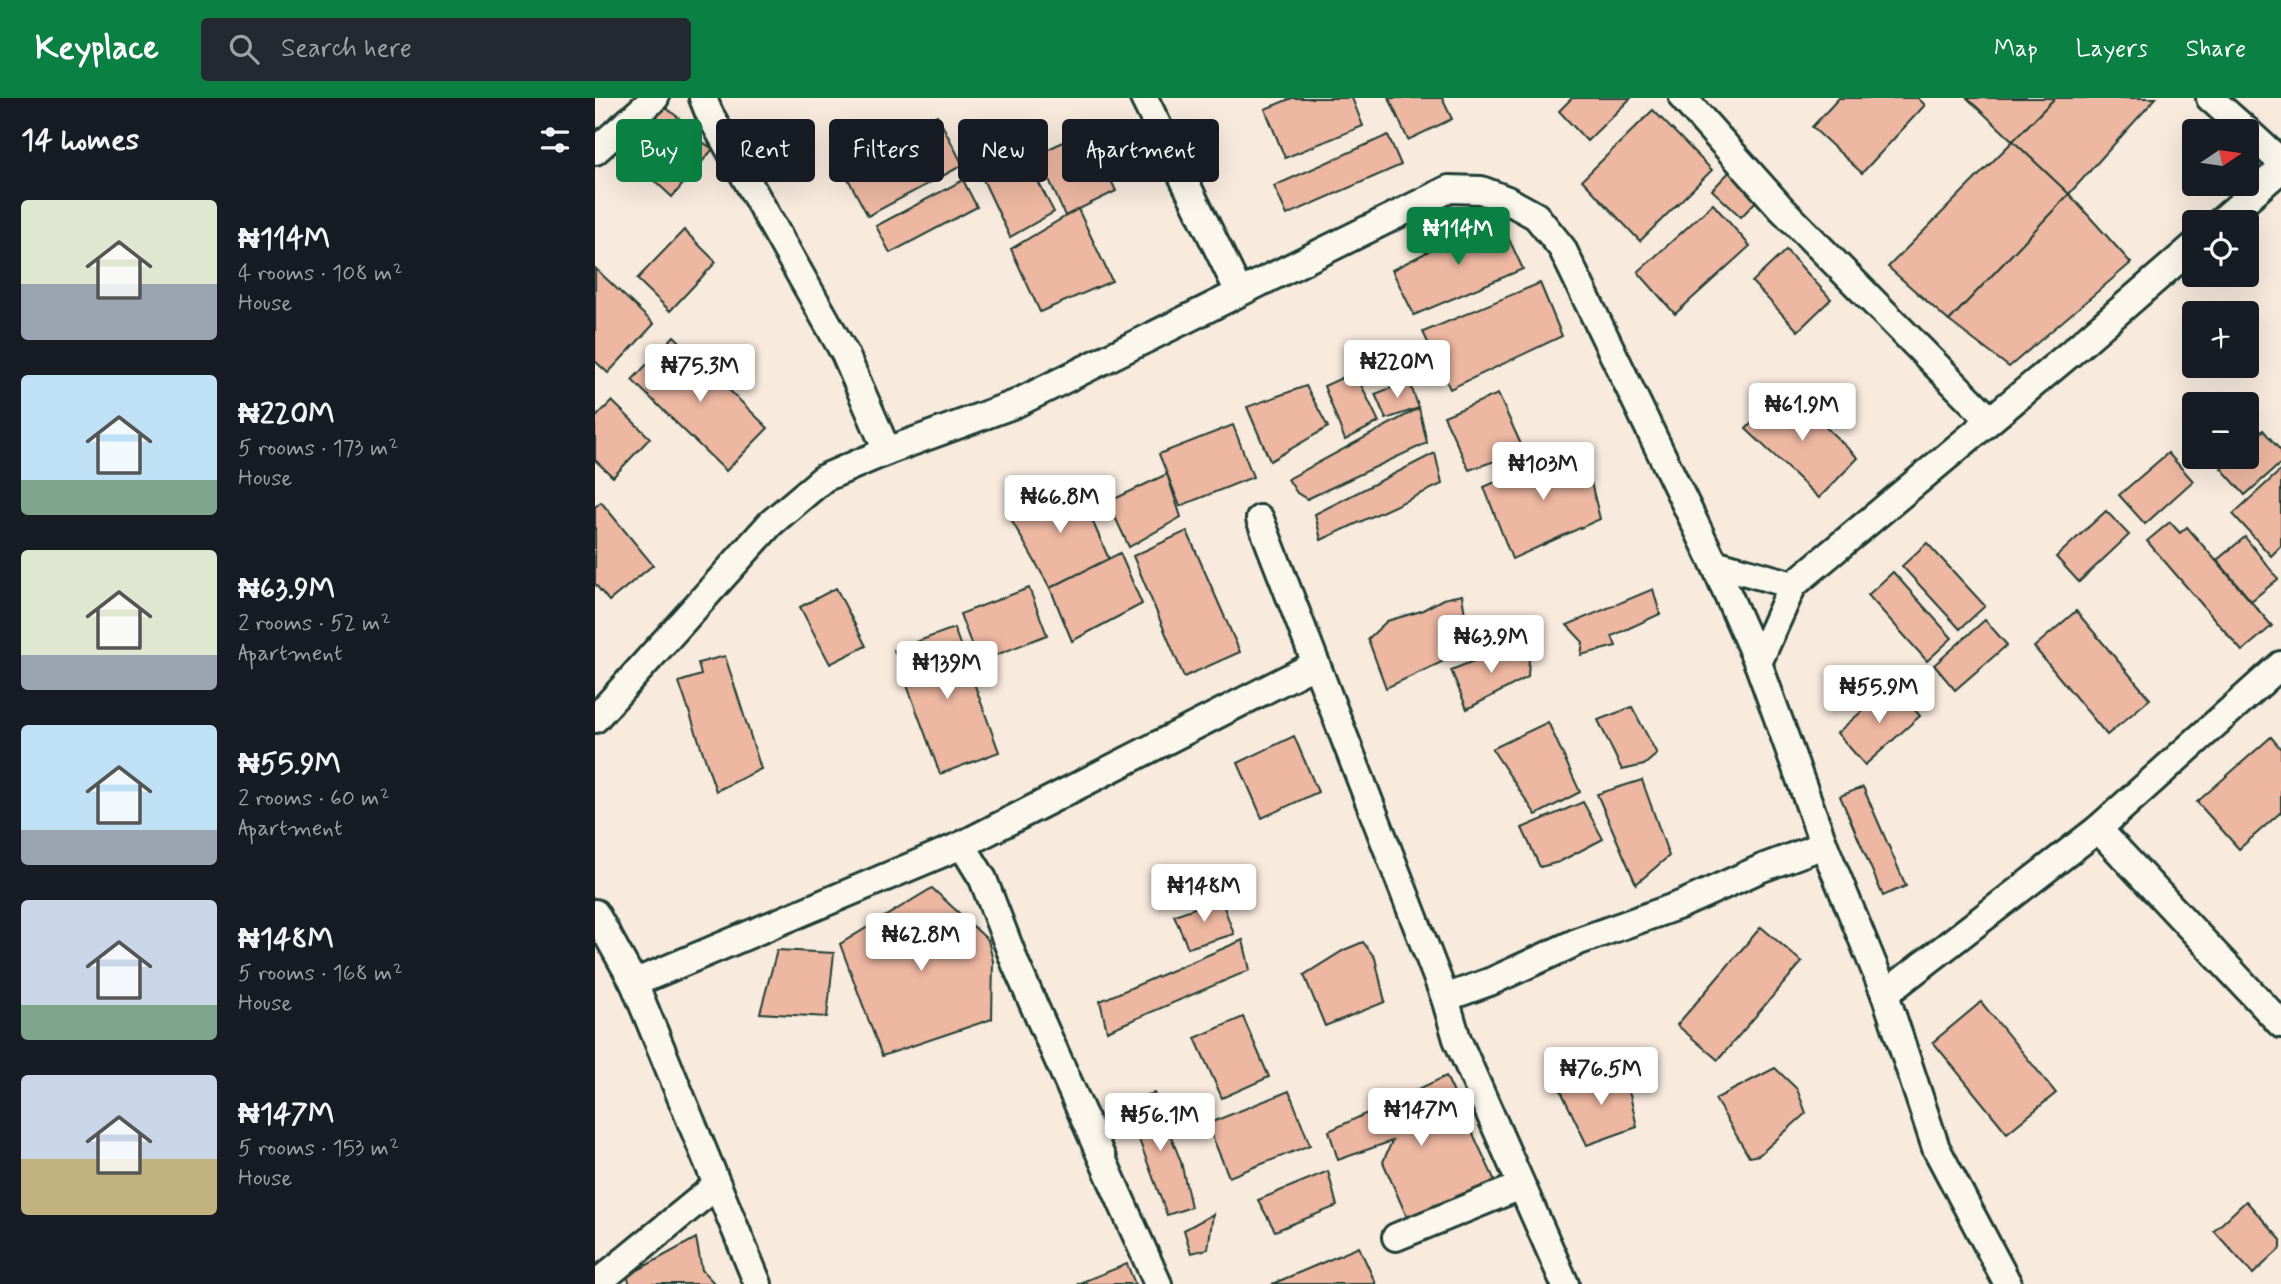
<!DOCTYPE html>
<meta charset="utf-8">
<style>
body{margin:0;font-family:Mynerve,sans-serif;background:#242831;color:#f1f3f6;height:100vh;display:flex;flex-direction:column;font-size:26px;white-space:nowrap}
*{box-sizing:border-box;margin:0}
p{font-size:23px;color:#9ea1a6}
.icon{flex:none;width:38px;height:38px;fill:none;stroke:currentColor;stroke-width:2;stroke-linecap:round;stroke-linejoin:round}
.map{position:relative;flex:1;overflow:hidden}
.panel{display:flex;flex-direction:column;background:#171b24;width:595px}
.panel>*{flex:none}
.banner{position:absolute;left:21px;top:21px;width:665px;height:63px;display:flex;gap:14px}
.needle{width:46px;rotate:77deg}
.tools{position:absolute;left:1587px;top:21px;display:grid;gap:14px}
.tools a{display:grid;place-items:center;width:77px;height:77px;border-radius:7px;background:#171b24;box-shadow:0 7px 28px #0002;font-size:35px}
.price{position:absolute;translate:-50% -60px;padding:0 16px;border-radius:7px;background:#fff;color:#222;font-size:23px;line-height:46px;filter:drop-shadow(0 2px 4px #0008)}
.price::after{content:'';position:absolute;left:50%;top:42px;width:21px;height:16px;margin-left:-10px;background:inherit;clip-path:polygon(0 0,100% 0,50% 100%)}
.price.active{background:#0b8043;color:#fff}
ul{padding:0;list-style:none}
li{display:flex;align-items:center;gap:21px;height:175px;padding:0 21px}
li span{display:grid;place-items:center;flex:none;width:196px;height:140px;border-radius:7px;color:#555}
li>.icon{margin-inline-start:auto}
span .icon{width:84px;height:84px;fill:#fffc;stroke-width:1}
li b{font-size:30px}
h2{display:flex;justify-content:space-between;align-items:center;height:84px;padding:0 21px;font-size:30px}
.chip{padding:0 24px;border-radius:7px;background:#171b24;box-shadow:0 7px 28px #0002;font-size:24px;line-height:63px}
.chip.active{background:#0b8043;color:#fff}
header{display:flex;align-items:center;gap:42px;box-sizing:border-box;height:98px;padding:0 35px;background:#0b8043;color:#fff}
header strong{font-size:33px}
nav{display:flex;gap:38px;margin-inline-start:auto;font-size:24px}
.search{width:490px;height:63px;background:#242831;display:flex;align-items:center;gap:18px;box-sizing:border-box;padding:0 24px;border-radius:7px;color:#9ea1a6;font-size:26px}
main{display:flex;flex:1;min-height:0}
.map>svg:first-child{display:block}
.building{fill:#edb7a1;stroke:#1f3d34;stroke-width:2}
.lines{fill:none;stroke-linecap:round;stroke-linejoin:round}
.street-casing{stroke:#1f3d34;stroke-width:32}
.street{stroke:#fbf7ec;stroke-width:26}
</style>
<header>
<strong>Keyplace</strong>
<div class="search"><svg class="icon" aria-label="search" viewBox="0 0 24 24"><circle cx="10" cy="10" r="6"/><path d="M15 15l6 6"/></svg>Search here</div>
<nav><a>Map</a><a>Layers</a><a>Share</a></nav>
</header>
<main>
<section class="panel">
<h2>14 homes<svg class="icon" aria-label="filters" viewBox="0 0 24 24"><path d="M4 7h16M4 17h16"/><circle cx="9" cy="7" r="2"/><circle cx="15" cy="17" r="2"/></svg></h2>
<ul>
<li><span style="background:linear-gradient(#dfe7d0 60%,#9aa5b1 0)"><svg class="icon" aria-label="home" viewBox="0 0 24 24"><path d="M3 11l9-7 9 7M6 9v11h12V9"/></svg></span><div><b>₦114M</b><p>4 rooms · 108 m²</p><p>House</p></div></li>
<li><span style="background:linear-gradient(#bfe0f5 75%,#7fa58c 0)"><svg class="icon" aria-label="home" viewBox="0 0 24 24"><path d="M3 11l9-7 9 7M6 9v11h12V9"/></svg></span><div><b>₦220M</b><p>5 rooms · 173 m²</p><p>House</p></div></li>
<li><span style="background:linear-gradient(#dfe7d0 75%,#9aa5b1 0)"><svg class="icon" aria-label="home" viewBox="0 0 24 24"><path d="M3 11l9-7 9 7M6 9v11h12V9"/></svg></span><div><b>₦63.9M</b><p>2 rooms · 52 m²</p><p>Apartment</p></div></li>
<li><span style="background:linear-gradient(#bfe0f5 75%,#9aa5b1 0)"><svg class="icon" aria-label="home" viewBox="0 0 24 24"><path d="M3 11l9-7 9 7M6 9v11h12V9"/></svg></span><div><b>₦55.9M</b><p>2 rooms · 60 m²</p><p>Apartment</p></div></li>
<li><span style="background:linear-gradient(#c9d6e8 75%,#7fa58c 0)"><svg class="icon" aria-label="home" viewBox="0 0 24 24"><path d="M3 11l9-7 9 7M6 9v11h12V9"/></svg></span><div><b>₦148M</b><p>5 rooms · 168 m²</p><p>House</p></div></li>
<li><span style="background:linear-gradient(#c9d6e8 60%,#c2b280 0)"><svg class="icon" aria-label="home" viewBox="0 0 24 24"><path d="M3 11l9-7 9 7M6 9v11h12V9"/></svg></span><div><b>₦147M</b><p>5 rooms · 153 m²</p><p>House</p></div></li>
</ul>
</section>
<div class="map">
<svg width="1686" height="1186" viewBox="0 0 1686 1186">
<rect width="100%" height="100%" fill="#f8eadd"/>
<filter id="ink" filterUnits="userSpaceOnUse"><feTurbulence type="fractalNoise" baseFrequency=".0143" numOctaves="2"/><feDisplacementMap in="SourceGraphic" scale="14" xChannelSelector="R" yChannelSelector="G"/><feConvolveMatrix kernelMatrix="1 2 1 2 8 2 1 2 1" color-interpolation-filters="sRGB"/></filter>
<g filter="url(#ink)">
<g class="building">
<polygon points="697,0 757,0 768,28 690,60 670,11"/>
<polygon points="794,0 847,0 857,21 813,42"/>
<polygon points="977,0 1036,0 992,43 964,13"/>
<polygon points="1244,0 1323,0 1330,7 1267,75 1217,29"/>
<polygon points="1372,0 1460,0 1418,43"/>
<polygon points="1460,0 1561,0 1474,96 1418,43"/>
<polygon points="71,10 84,20 88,31 118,51 77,99 27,52"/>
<polygon points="1058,12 1117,72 1045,143 987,82"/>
<polygon points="342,17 368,67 273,118 246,68"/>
<polygon points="493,32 521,93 470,118 443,56"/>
<polygon points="793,37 806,67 692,117 679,88"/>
<polygon points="1418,43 1474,96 1354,223 1293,169"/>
<polygon points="426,51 459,114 415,139 384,73"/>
<polygon points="1138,70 1166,98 1146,119 1117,92"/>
<polygon points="368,82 382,109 295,155 281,128"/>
<polygon points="1474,96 1536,165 1414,269 1354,223"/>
<polygon points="1118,106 1155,148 1080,216 1043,174"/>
<polygon points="483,111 517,183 445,214 416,151"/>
<polygon points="903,118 928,171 819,217 797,172"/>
<polygon points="89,132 121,164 75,213 42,181"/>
<polygon points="1191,152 1236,201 1203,233 1157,184"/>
<polygon points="0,170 59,226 13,275 0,263"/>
<polygon points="945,185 967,238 855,291 828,234"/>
<polygon points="79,238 173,330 131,373 37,282"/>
<polygon points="760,274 784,324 750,342 729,288"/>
<polygon points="814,283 824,310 791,321 780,296"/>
<polygon points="711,288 733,329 675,363 652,309"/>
<polygon points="1190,290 1263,360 1224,400 1151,331"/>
<polygon points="903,296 929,353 874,372 849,318"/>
<polygon points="17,303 55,340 18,379 0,362 0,320"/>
<polygon points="824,310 832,345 712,401 702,395 693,381"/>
<polygon points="638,327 658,379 585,408 564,356"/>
<polygon points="1668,332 1686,353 1686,365 1650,397 1626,370 1638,359 1652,359 1652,347"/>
<polygon points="978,352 992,368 1005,421 917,461 889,389 967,354"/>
<polygon points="840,355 847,386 726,442 720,416"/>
<polygon points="1573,355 1598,383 1550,426 1524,397"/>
<polygon points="1686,372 1686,448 1676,458 1638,416"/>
<polygon points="572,376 586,419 534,449 513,404"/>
<polygon points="480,383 514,461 455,490 414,418"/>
<polygon points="6,404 58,467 14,503 0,486 0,409"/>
<polygon points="1511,413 1534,437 1484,484 1461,459"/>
<polygon points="1575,424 1585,435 1592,429 1677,528 1647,553 1552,443"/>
<polygon points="592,433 645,554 589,579 538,458"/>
<polygon points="1650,439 1683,481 1656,503 1622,462"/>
<polygon points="1332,445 1390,508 1365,531 1307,468"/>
<polygon points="525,455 547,506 477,543 455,490"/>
<polygon points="1298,474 1357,540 1332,563 1273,497"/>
<polygon points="241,490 271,548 235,566 205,509"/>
<polygon points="434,490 452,537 383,564 365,516"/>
<polygon points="1058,491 1065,516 1017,538 1021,548 986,557 988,544 972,527"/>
<polygon points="867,497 875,551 791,590 773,541 792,523 826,513 848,501"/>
<polygon points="1481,513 1555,601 1512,637 1439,549"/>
<polygon points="1390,522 1412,547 1360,592 1339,567"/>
<polygon points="359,530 404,654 345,676 299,552"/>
<polygon points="918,547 934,560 933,579 872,611 856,572"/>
<polygon points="130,558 166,671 121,693 84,584 106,577 103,565"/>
<polygon points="1298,586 1325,618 1270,667 1242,635"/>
<polygon points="1037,609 1062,656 1049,667 1027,672 1003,622"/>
<polygon points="953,624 985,694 941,717 897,651"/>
<polygon points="699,638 723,694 667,720 643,665"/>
<polygon points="1676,639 1686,651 1686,714 1644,751 1602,704"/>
<polygon points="1047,682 1074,758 1041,786 1002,696"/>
<polygon points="1268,689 1311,788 1288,798 1245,698"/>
<polygon points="988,704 1008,741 964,764 945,769 927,730"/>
<polygon points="337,790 393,842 398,863 397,921 287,958 245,846"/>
<polygon points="626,801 639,836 593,850 579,817"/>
<polygon points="1166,829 1207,864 1123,962 1082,927"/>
<polygon points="648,842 655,872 512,933 505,903"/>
<polygon points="768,844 780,860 790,904 730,928 709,877 749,852"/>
<polygon points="182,852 239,855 232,919 165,915"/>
<polygon points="1386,904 1461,995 1412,1035 1338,944"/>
<polygon points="648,919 674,979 627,1000 600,940"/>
<polygon points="1018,970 1035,997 1042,1029 992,1047 966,993"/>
<polygon points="1180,970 1202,991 1211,1015 1164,1057 1154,1059 1120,1001"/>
<polygon points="851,978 900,1083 814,1124 788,1064 797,1043 743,1062 734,1033"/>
<polygon points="694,993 715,1047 634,1079 612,1026"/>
<polygon points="559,995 586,1064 596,1109 572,1117 530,1004"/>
<polygon points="733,1073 742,1108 680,1133 663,1102"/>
<polygon points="1651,1103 1686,1142 1686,1150 1658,1176 1619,1133"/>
<polygon points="618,1116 613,1151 596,1155 589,1132"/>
<polygon points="101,1140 107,1172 120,1186 35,1186 32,1178"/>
<polygon points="764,1149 781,1186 677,1186 715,1170"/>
<polygon points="532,1166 540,1186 482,1186"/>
</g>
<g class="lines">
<defs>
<g id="street">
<polyline points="108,0 114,15 250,256 292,353"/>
<polyline points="549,0 644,194"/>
<polyline points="1088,0 1186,110 1395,322"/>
<polyline points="1615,0 1652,33"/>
<polyline points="1652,33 1686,64"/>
<polyline points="0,53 60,0"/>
<polyline points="1625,124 1686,71"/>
<polyline points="665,421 850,900 862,941 970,1186"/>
<polyline points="1119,465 1198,487"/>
<polyline points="1163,565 1198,487 1477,254 1600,147"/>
<polyline points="0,621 176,425 229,380 292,353 420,306 854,91 886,92 912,102 941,118 967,150 1119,465 1163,565 1229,747 1290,896 1341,1050 1413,1186"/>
<polyline points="1503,731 1686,926"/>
<polyline points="367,747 388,781 421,867 563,1186"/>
<polyline points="0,815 39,885 163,1186"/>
<polyline points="39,885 367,747 721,566"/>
<polyline points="1290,896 1503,731 1686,567"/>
<polyline points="850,900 897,883 984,843 1085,807 1167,770 1229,747"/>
<polyline points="801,1139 926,1088"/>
<polyline points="1,1186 122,1087"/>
</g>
</defs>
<use href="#street" class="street-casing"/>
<use href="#street" class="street"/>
</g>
</g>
</svg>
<div class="tools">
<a><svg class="needle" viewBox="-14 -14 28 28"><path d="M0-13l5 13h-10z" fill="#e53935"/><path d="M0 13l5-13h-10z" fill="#9ea1a6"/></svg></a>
<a><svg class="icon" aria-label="locate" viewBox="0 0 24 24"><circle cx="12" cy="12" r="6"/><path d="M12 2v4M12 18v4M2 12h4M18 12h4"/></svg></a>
<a>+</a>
<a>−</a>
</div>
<b class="price active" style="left:863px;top:169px">₦114M</b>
<b class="price" style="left:802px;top:302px">₦220M</b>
<b class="price" style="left:105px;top:306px">₦75.3M</b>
<b class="price" style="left:1207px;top:345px">₦61.9M</b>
<b class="price" style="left:948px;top:404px">₦103M</b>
<b class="price" style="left:465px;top:437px">₦66.8M</b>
<b class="price" style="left:896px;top:577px">₦63.9M</b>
<b class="price" style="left:352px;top:603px">₦139M</b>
<b class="price" style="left:1284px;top:627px">₦55.9M</b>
<b class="price" style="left:609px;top:826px">₦148M</b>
<b class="price" style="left:326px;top:875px">₦62.8M</b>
<b class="price" style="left:1006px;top:1009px">₦76.5M</b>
<b class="price" style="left:826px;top:1050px">₦147M</b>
<b class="price" style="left:565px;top:1055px">₦56.1M</b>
<div class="banner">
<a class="chip active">Buy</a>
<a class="chip">Rent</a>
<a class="chip">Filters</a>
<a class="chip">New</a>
<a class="chip">Apartment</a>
</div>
</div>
</main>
